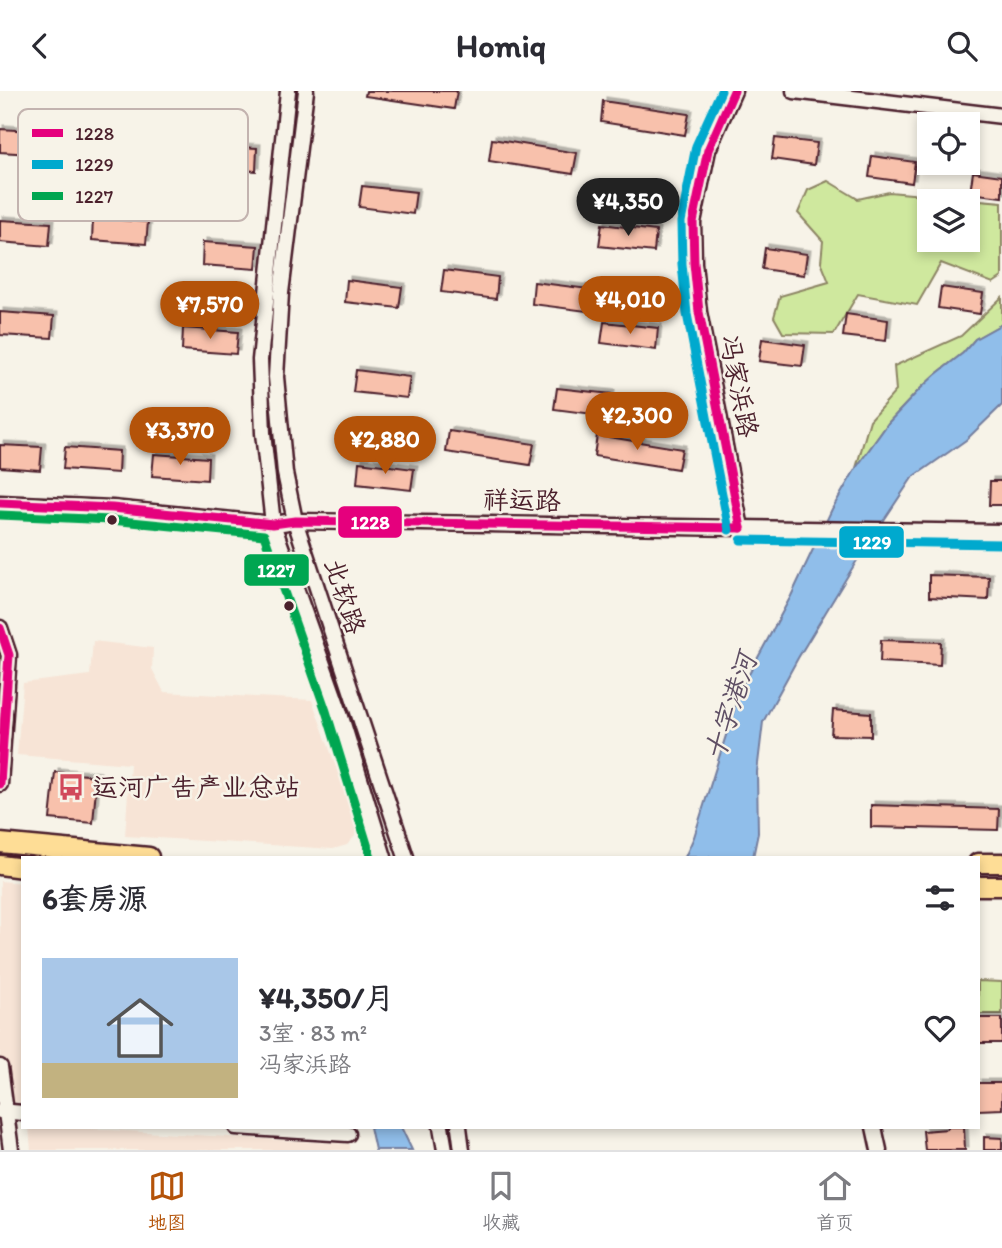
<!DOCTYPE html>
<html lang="zh">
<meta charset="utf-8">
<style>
body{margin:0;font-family:Itim,"LXGW WenKai TC",sans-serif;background:#f2f2f3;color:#2b2b33;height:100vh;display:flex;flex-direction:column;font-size:26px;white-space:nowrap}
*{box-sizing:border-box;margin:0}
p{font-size:23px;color:#7c7c81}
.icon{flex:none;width:38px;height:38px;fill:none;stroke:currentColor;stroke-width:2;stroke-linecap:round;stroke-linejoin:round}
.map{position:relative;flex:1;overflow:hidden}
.drawer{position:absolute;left:21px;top:765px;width:959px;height:273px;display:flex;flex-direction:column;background:#fff;border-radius:0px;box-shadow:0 4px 10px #0003}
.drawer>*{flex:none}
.fabs{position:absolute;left:917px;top:21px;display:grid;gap:14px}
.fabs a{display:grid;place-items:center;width:63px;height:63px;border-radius:0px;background:#fff;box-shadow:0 4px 10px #0003;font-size:35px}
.price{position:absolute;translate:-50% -60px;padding:0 16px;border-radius:24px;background:#b45309;color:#fff;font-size:23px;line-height:46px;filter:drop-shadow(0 2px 4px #0008)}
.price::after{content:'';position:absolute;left:50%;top:42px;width:21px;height:16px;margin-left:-10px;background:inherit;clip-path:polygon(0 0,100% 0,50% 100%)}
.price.on{background:#222;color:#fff}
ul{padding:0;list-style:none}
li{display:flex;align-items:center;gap:21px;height:175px;padding:0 21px}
li span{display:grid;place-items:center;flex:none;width:196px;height:140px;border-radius:0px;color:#555}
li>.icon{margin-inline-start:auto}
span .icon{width:84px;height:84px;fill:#fffc;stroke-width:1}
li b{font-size:30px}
h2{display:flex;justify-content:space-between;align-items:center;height:84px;padding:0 21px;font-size:30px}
header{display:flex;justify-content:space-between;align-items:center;height:91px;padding:0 21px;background:#fff;font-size:32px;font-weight:700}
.menu{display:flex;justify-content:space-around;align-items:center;height:98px;border-top:2px solid #e1e1e2;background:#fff;font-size:19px;color:#7c7c81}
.menu a{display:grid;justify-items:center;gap:4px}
.menu .on{color:#b45309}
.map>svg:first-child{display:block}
.built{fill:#f7e4d6}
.green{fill:#cfe89e;stroke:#8c8464;stroke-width:2;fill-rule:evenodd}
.water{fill:#90beea;stroke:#747e9e;stroke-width:2}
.building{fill:#f8c1ac;stroke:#4a1f2b;stroke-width:2;filter:url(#shadow)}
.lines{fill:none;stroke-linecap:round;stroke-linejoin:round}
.minor-casing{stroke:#4a1f2b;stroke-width:19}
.major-casing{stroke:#4a1f2b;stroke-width:23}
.minor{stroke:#f7f3e8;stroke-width:14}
.major{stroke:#fedd96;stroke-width:18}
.bus-1-casing{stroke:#f7f3e8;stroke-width:14}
.bus-2-casing{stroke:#f7f3e8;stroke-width:14}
.bus-3-casing{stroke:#f7f3e8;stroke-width:14}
.bus-1{stroke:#e5007d;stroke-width:9}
.bus-2{stroke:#00a9ce;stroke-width:9}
.bus-3{stroke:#00a651;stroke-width:9}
.bus-dot{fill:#4a1f2b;stroke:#f7f3e8;stroke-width:2.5}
.labels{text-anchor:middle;stroke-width:5;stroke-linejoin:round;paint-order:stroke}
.street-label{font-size:26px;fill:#4a1f2b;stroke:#f7f3e8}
.poi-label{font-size:26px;fill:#4a1f2b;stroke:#f7f3e8;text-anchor:start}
.water-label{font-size:28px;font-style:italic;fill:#5f4f64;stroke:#f7f3e8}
.key{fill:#f7f3e8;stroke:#c3b3af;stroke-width:2}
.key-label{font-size:19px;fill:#4a1f2b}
.line-badge{stroke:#f7f3e8;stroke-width:2.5}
.badge-label{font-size:19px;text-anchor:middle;font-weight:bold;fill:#fff}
</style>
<header><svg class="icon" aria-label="back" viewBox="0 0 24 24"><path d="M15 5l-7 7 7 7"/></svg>Homiq<svg class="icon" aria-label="search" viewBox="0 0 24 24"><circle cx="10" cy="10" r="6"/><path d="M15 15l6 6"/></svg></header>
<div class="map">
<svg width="1002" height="1059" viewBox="0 0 1002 1059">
<defs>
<filter id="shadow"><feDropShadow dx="3.5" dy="-3.5" stdDeviation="0" flood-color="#0004"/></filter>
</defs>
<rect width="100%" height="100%" fill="#f7f3e8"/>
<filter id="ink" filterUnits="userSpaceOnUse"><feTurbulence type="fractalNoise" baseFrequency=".0143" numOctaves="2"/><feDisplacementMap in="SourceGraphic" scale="14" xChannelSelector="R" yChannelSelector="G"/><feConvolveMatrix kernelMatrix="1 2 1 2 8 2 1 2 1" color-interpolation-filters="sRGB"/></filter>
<g filter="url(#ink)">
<g class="built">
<polygon points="93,550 153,557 152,578 164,601 312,609 356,732 355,745 347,754 333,758 125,745 130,673 17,664 23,592 90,584"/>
<polygon points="0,790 23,792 23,1012 0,1010"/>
<polygon points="29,1036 58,1036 350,1053 350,1059 31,1059"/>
</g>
<g class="green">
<path d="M 828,90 L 858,108 L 889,101 L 1002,111 L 1002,186 L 993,192 L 941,172 L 917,214 L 858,203 L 834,243 L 783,242 L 774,226 L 780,205 L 829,191 L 821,171 L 823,150 L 798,122 L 808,99 ZM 929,110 L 968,110 L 968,149 L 929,149 Z"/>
<polygon points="1002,206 1002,233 975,248 963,262 935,284 920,298 889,331 856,377 870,329 896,300 894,275 961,245"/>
<polygon points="978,890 1002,891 1002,923 978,923"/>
</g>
<g class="water">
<polygon points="1002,233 1002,314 966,349 912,387 856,471 798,567 763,631 757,681 758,742 753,766 685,766 694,746 740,600 791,505 832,418 856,377 889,331 920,298 935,284 963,262 975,248"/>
<polygon points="370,1036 401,1036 412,1059 375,1059"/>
</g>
<g class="building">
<polygon points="366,0 457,0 454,18 365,5"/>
<polygon points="603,10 689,23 685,44 601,31"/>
<polygon points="0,38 48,41 47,64 0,61"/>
<polygon points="775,47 817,52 814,74 772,68"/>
<polygon points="492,48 577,62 573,83 489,70"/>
<polygon points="203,54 257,57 256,80 201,76"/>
<polygon points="872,65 915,71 912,92 869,86"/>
<polygon points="973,81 1002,85 1002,106 970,102"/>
<polygon points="362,95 416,101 413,123 359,116"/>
<polygon points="93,127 148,131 146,153 92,149"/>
<polygon points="0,129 51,132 49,155 0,151"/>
<polygon points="602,133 656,140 654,161 599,155"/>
<polygon points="203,151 258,155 256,178 202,174"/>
<polygon points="765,157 807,163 804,184 762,178"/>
<polygon points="444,179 498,186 496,208 441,201"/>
<polygon points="347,189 402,196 399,217 345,211"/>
<polygon points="534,191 589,198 586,220 532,213"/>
<polygon points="941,196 983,202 980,223 938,217"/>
<polygon points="0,221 54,225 52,247 0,244"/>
<polygon points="846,223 888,229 886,250 843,245"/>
<polygon points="604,231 658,237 656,259 601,252"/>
<polygon points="183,237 238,241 236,263 182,259"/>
<polygon points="762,248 805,254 802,275 759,270"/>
<polygon points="356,279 410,286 407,307 353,301"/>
<polygon points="557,297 611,303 608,325 554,318"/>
<polygon points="449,340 534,353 530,374 446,361"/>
<polygon points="597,344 682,358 678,378 594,365"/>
<polygon points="0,354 42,356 40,379 0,376"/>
<polygon points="65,356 119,360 118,382 63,378"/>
<polygon points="154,363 208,367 207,389 152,385"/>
<polygon points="359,371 414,378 411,399 357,393"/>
<polygon points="990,390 1002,390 1002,414 989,414"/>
<polygon points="929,484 989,486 988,509 929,506"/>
<polygon points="881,549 941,551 940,574 880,571"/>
<polygon points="833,619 871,622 871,645 831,644"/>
<polygon points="55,681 97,685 93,732 50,728"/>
<polygon points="871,714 999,718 998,739 871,736"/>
<rect x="978" y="927" width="24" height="25"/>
<polygon points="978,992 1002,992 1002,1018 978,1019"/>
<polygon points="947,1036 964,1036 965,1059 925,1059 923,1040 947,1038"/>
<polygon points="984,1046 1002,1047 1002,1059 984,1059"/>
</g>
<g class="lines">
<defs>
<g id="minor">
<polyline points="288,0 260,269 263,342 273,433 338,616 384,766"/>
<polyline points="306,0 281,202 276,286 285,382 295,430 406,766"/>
<polyline points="734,0 708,59 693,131 694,172 699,221 741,437"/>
<polyline points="794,0 1002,25"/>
<polyline points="0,412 112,417 273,433 295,430 1002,441"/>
<polyline points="0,537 9,564 0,693"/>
<polyline points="0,976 11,1059"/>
<polyline points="0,1020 23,1022"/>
<polyline points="236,1036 348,1043"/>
<polyline points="441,1036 445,1059"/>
<polyline points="459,1036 462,1059"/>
<polyline points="874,1036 879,1059"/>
</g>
<g id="major">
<polyline points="0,752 149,766"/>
<polyline points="978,772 1002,772"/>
<polyline points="0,774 23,777"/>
<polyline points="978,795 1002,795"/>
</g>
</defs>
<use href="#minor" class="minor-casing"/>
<use href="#major" class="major-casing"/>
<use href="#minor" class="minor"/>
<use href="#major" class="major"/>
<defs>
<g id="bus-1">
<polyline points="734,0 708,59 693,131 694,172 699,221 741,437"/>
<polyline points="0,412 112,417 273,433 295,430 741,437"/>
<polyline points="0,537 9,564 0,693"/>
</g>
<g id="bus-2">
<polyline points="721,0 696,55 681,131 682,173 687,223 729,439"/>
<polyline points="741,449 1002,453"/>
</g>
<polyline id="bus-3" points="0,424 111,429 264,444 326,620 371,766"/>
</defs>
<use href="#bus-1" class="bus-1-casing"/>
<use href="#bus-2" class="bus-2-casing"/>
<use href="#bus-3" class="bus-3-casing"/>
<use href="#bus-1" class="bus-1"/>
<use href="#bus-2" class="bus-2"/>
<use href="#bus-3" class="bus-3"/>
</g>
</g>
<defs>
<symbol id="bus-bare" viewBox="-9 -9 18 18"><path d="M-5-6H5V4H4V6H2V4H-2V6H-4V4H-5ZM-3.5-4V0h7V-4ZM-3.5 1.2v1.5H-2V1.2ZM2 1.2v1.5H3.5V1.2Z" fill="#d1495b" stroke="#f7f3e8" stroke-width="2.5" paint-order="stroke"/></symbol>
</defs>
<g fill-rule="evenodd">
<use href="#bus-bare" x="52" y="677" width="38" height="38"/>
</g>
<g class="bus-dot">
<circle cx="112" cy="429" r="6"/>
<circle cx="289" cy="515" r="6"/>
</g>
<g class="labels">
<g class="street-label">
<text transform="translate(739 295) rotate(79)" y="9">冯家浜路</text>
<text transform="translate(522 409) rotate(1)" y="9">祥运路</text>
<text transform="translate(345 505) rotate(72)" y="9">北软路</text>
</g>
<g class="poi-label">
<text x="92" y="705">运河广告产业总站</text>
</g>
<g class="water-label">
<text transform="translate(730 616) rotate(-72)" y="10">十字港河</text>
</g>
</g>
<rect x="18" y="18" width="230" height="112" rx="10" class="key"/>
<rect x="32" y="38" width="31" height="8" fill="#e5007d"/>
<rect x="32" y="69" width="31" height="9" fill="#00a9ce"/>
<rect x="32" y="101" width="31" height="8" fill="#00a651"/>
<g class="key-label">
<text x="75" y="49">1228</text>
<text x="75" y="80">1229</text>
<text x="75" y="112">1227</text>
</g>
<g class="line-badge">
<rect x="337" y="414" width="66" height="34" rx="7" fill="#e5007d"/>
<rect x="838" y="434" width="67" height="34" rx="7" fill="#00a9ce"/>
<rect x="243" y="462" width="67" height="34" rx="7" fill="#00a651"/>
</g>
<g class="badge-label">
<text x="370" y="438">1228</text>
<text x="872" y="458">1229</text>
<text x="276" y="486">1227</text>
</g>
</svg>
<div class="fabs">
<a><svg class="icon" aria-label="locate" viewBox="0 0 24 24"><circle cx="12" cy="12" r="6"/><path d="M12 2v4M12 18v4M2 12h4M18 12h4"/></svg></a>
<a><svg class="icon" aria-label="layers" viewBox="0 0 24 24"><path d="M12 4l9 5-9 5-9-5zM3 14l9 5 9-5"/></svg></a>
</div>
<b class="price on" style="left:628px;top:147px">¥4,350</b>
<b class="price" style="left:630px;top:245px">¥4,010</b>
<b class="price" style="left:210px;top:250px">¥7,570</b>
<b class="price" style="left:637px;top:361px">¥2,300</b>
<b class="price" style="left:180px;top:376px">¥3,370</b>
<b class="price" style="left:385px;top:385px">¥2,880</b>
<section class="drawer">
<h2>6套房源<svg class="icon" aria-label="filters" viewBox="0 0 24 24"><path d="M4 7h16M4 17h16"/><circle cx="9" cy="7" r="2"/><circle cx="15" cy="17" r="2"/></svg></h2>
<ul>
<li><span style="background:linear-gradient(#a9c7e8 75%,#c2b280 0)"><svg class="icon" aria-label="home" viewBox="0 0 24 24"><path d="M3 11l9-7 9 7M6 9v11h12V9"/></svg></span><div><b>¥4,350/月</b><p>3室 · 83 m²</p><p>冯家浜路</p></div><svg class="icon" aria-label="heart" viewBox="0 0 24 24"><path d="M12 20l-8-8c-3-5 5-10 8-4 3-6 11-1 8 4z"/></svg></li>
</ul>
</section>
</div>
<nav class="menu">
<a class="on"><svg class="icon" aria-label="map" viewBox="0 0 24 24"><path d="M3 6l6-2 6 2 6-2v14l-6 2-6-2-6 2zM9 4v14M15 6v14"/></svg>地图</a>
<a><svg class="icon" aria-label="saved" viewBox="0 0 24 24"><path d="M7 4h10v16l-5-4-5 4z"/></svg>收藏</a>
<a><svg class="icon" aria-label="home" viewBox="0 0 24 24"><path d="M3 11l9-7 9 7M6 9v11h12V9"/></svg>首页</a>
</nav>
